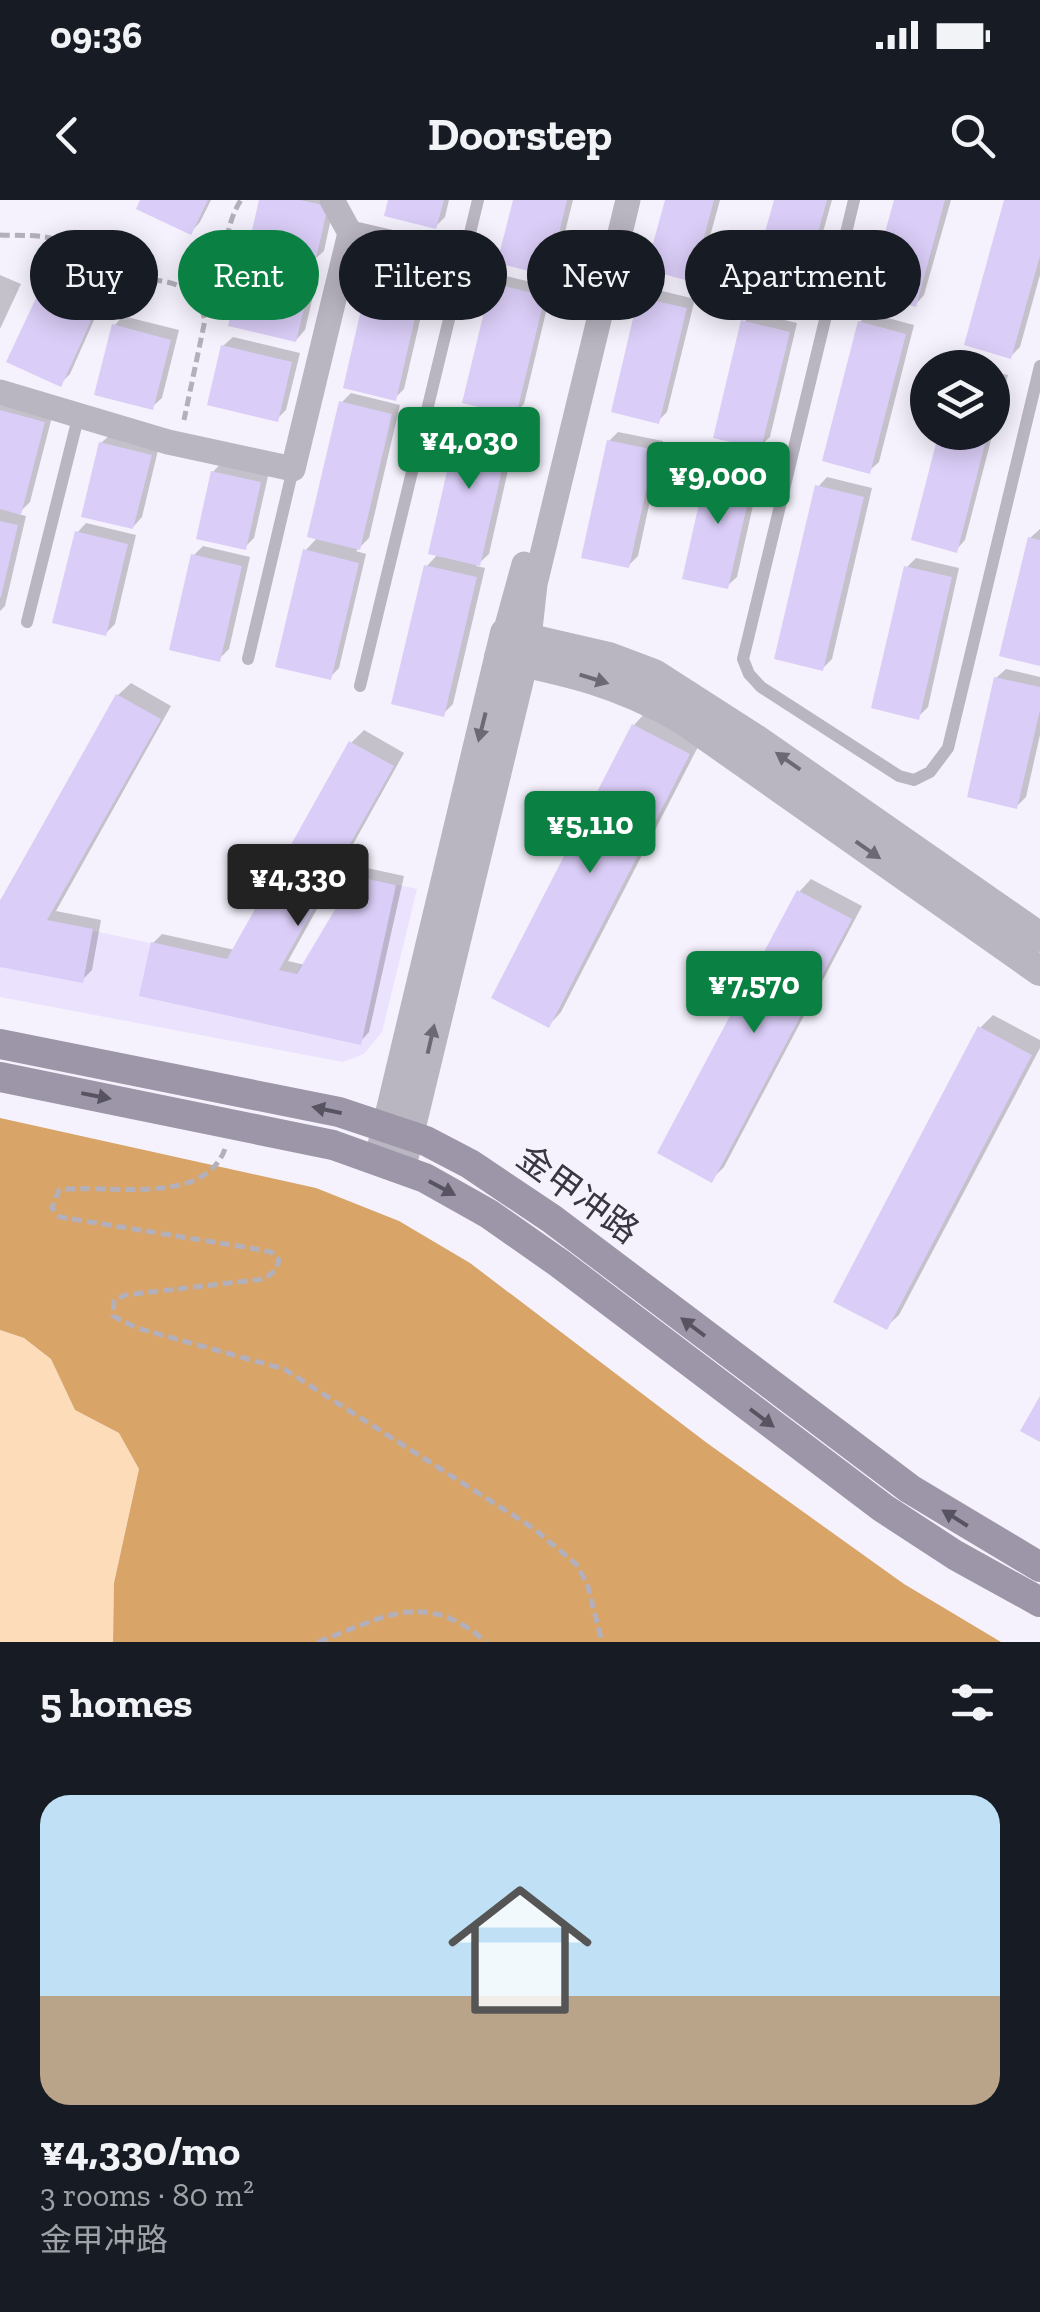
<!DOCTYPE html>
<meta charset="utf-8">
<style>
body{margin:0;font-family:"Zilla Slab","Noto Sans SC",serif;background:#242831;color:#f1f3f6;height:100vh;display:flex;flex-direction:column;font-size:38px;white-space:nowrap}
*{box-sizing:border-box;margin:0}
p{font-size:32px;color:#9ea1a6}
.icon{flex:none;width:55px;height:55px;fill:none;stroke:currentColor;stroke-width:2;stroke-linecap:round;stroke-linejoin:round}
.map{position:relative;height:1442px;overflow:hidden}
.sheet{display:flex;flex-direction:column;background:#171b24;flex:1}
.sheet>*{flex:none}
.banner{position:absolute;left:30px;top:30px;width:980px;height:90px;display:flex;gap:20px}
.tools{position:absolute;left:910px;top:150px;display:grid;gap:20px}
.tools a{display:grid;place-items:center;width:100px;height:100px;border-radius:50%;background:#171b24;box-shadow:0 5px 25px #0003;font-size:50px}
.price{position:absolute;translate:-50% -85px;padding:0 22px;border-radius:10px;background:#0b8043;color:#fff;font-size:32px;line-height:65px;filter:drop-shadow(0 2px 5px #0008)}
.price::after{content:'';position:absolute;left:50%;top:60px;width:30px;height:22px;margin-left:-15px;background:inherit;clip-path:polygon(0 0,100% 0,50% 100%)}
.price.selected{background:#222;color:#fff}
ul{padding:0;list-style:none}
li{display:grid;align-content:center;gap:20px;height:530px;padding:0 40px}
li+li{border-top:2px solid #363941}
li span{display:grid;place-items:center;height:310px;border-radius:30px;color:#555}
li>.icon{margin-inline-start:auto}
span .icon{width:180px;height:180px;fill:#fffc;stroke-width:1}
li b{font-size:42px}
h2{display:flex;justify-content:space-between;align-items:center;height:120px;padding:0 40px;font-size:42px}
.tag{padding:0 35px;border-radius:45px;background:#171b24;box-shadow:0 5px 25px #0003;font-size:35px;line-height:90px}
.tag.selected{background:#0b8043;color:#fff}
.status{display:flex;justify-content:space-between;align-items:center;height:70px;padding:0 50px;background:#171b24;direction:ltr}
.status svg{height:28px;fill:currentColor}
header{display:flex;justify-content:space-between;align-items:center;height:130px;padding:0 40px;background:#171b24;font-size:45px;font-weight:700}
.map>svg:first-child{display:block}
.built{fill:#ebe2fe}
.green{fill:#fdddb9}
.forest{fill:#d8a467}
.shadow{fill:#0003}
.building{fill:#dacdf7}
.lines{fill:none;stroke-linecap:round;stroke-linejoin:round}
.path{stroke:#b3b0bb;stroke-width:5;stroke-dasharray:10 5;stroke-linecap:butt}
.service{stroke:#b9b5c1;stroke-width:12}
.minor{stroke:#b9b5c1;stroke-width:25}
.tertiary{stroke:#b9b5c1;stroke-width:30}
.secondary{stroke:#9c96a8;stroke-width:30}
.oneway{fill:#6c6974}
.oneway2{fill:#575360}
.labels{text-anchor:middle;stroke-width:8;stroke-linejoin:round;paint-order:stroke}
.street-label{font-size:35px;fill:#393641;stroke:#f5f2fd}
</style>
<div class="status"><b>09:36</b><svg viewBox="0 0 49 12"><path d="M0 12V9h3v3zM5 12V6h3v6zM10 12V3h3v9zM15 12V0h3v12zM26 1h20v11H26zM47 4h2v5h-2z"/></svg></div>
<header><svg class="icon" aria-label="back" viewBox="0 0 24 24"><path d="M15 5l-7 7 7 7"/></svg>Doorstep<svg class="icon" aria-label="search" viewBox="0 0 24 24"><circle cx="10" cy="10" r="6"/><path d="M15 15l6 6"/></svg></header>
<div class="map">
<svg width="1040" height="1442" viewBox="0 0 1040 1442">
<rect width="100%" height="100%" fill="#f5f2fd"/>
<polygon class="built" points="355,676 417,689 382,832 364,854 343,862 0,797 0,711 296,774"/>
<polygon class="green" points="0,1130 24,1138 51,1159 75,1210 119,1233 139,1269 114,1383 113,1442 0,1442"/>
<polygon class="forest" points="0,918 316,988 399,1021 470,1063 707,1243 904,1384 1001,1442 113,1442 114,1383 139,1269 119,1233 75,1210 51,1159 24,1138 0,1130"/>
<g class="shadow">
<polygon points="143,0 211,0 200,22 191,32"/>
<polygon points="262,0 335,0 324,51 314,60"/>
<polygon points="391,0 449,0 445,17 436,26"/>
<polygon points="515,0 573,0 557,64 548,73"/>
<polygon points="667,0 720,0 701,69 691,79"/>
<polygon points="776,0 832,0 805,97 796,106"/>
<polygon points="896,0 951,0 924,95 915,105"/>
<polygon points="1007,0 1040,0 1040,75 1020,147 1011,156"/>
<polygon points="386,45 435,56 404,189 395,198 377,54"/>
<polygon points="253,60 318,75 305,130 296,140 244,70"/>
<polygon points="0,75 21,84 0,129"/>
<polygon points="502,75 552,87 524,204 515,213 493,85"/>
<polygon points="48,88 98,111 70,174 60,184 39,98"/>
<polygon points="650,88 695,99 667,212 658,221 641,98"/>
<polygon points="753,112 797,123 770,237 760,246 744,122"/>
<polygon points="869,113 914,125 879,262 869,271 860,122"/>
<polygon points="123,116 179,130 162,198 152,207 114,126"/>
<polygon points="233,137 300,153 286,210 277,219 223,146"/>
<polygon points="992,171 1008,175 965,340 956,350 941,232 992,232"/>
<polygon points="351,193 400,205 369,338 356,351 366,354 339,468 330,477 305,351 318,337 341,203"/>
<polygon points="0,205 53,213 30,302 18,314 26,316 5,406 0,411"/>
<polygon points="471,211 519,222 489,354 476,366 485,368 453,504 443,514 427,366 438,354 461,221"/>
<polygon points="618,232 663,241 638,356 629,365 609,241"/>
<polygon points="111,234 159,246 142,317 133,327 101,243"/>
<polygon points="720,256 762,265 737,377 727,386 710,265"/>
<polygon points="222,262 269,272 254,338 245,347 213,272"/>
<polygon points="827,277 872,288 832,459 823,468 818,287"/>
<polygon points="86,323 136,335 115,424 106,433 77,333"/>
<polygon points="1040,329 1040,463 1030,338"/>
<polygon points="203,346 250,357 229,449 219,459 193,356"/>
<polygon points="916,358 959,368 928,507 918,517 906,368"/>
<polygon points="1006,469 1040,477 1040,535 1026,597 1017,606 996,478"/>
<polygon points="131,483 171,506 56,711 101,720 92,770 82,780 0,764 0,701 118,495"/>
<polygon points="646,512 701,541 561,812 549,825 634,525"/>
<polygon points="364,530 404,553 288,761 305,765 357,678 367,668 404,676 369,832 360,842 153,743 162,734 235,750 351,543"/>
<polygon points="811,679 862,706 724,967 711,980 799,692"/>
<polygon points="993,815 1040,840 1040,848 899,1115 886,1127 980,828"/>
</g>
<g class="building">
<polygon points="140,0 208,0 191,35 136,9"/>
<polygon points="259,0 300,0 328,6 315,63 248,48"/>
<polygon points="388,0 444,0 436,29 384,16"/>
<polygon points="513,0 567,0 549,76 497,63"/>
<polygon points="665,0 714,0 692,82 646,69"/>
<polygon points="774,0 827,0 797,109 747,96"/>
<polygon points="894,0 945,0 916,107 868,94"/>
<polygon points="1004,0 1040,0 1040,56 1011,159 964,145"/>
<polygon points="374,53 427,65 396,201 343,188"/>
<polygon points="241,68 310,84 296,142 228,126"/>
<polygon points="491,83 545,96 516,216 462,203"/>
<polygon points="37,96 91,121 61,187 6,162"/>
<polygon points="638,97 687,108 659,224 611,212"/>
<polygon points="741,120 790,132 761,249 713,238"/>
<polygon points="858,121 906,134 870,274 822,261"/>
<polygon points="112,124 171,140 153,210 94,195"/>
<polygon points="221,145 292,162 278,222 207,205"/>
<polygon points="339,201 392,214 360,350 307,337"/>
<polygon points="0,210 45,222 21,315 0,309"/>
<polygon points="459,219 511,231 480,366 428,354"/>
<polygon points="939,232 988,232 957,353 911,340"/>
<polygon points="607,240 655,250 629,368 581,358"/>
<polygon points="99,242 152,255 133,329 81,317"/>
<polygon points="708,264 754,275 728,389 682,379"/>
<polygon points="211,271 261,282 246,350 196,339"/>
<polygon points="815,285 864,297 823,471 774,459"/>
<polygon points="0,321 18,325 1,397 0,397"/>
<polygon points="75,331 128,344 106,436 52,423"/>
<polygon points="1028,337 1040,340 1040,466 999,456"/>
<polygon points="303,349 359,363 331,480 275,467"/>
<polygon points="191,354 242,366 220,462 169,450"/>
<polygon points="424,365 477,377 444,517 391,504"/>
<polygon points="904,366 952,377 919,520 871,508"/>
<polygon points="994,477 1040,487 1040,510 1017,609 967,597"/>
<polygon points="116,494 161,519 47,720 93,729 83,783 0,767 0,701"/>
<polygon points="632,524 690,554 549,828 491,798"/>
<polygon points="349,541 394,566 279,770 297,774 355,676 396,685 361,845 139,796 151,742 227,759"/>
<polygon points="797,690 852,719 712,983 657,953"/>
<polygon points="978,826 1032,855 887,1130 833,1102"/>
<polygon points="1040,1196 1040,1242 1020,1231"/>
</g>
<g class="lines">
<g class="path">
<path d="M 0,35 C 22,36 52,33 70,46 C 80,53 88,68 99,72 C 140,86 191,66 205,120 L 184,220"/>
<path d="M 194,95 L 215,90 C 226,62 224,25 241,0"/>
<path d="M 225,949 C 203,1008 105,983 59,990 L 52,1008 L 60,1017 L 250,1048 L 271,1052 L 279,1060 L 276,1070 L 264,1079 L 125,1095 L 114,1101 L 113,1116 L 137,1128 L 284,1169 L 533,1328 L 576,1364 L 587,1383 L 602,1442"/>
<path d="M 318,1442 C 382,1418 425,1388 486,1442"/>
</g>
<g class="service">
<polyline points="854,0 743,459 749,474 761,487 899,576 914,580 930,572 948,548 1040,166"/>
<polyline points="27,422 78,218"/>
<polyline points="248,459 293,269"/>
<polyline points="360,486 478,0"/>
</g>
<g class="minor">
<polyline points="350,33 464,59"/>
<polyline points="0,192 168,242 293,269 350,33 332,0"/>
<polyline points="505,433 524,364"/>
<polyline points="529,438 535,384 628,0"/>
</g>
<g class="tertiary">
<path d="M 499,457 C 570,472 617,482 682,519 L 1040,771"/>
<polyline points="379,960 505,433 609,457 654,474 757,540 1040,737"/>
<polyline points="401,968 528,442"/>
</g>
<g class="secondary">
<polyline points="0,844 339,912 426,941 470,964 552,1019 910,1289 1040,1367"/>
<polyline points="0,877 333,945 425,978 489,1014 559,1063 883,1308 955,1355 1040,1402"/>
</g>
</g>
<defs><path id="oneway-solid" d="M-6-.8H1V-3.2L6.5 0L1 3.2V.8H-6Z" transform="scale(2.5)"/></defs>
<g class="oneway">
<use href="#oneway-solid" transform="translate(594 479) rotate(17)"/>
<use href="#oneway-solid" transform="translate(482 527) rotate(104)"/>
<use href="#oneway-solid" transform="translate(788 561) rotate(-145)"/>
<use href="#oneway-solid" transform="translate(868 650) rotate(35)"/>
<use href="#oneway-solid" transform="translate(431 839) rotate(-77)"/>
</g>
<g class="oneway2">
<use href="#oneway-solid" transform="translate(96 896) rotate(11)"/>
<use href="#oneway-solid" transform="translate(327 910) rotate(-168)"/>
<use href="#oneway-solid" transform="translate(442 988) rotate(28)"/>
<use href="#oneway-solid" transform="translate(693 1127) rotate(-143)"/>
<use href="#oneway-solid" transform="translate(762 1218) rotate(37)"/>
<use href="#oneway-solid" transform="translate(955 1318) rotate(-148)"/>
</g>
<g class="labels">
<g class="street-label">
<text transform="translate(578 994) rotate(36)" y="12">金甲冲路</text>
</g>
</g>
</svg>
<div class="tools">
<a><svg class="icon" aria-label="layers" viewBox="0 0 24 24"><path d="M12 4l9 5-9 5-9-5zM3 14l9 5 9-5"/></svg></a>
</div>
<b class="price" style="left:469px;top:292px">¥4,030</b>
<b class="price" style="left:718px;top:327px">¥9,000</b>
<b class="price" style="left:590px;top:676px">¥5,110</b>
<b class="price selected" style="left:298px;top:729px">¥4,330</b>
<b class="price" style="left:754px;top:836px">¥7,570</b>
<div class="banner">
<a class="tag">Buy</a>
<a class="tag selected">Rent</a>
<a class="tag">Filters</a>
<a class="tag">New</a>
<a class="tag">Apartment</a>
</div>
</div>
<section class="sheet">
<h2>5 homes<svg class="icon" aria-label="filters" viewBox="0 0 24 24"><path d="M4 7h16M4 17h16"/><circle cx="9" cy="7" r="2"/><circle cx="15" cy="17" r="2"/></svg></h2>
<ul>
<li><span style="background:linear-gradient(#bfe0f5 65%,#b9a48a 0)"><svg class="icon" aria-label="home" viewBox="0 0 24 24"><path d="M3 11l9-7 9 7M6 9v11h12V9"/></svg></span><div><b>¥4,330/mo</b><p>3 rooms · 80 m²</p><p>金甲冲路</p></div></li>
</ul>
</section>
